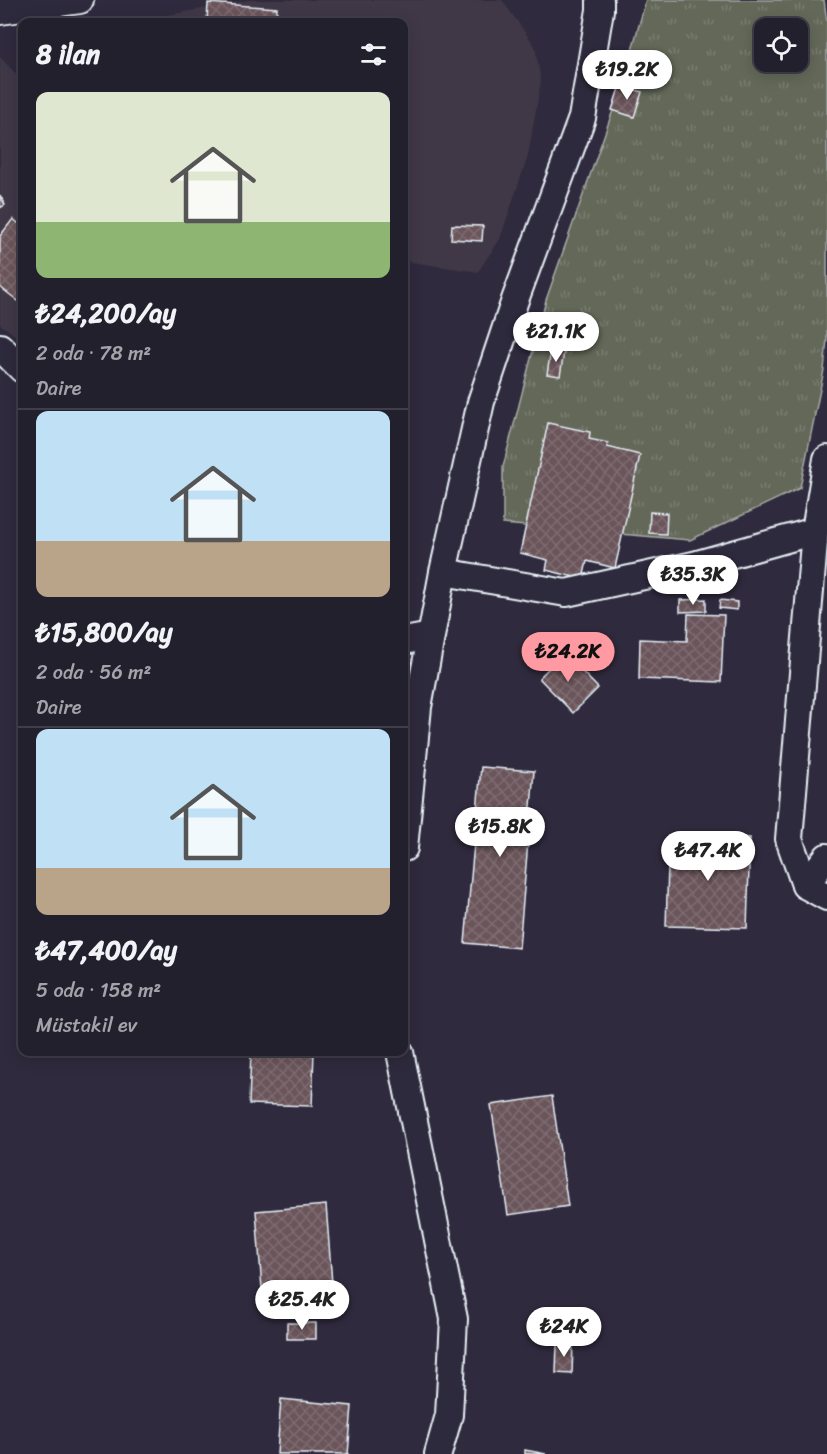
<!DOCTYPE html>
<html lang="tr">
<meta charset="utf-8">
<style>
body{margin:0;font-family:Sriracha,sans-serif;background:#2b2836;color:#f1f3f6;height:100vh;display:flex;flex-direction:column;font-size:22px;white-space:nowrap}
*{box-sizing:border-box;margin:0}
p{font-size:20px;color:#a3a3aa}
.icon{flex:none;width:33px;height:33px;fill:none;stroke:currentColor;stroke-width:2;stroke-linecap:round;stroke-linejoin:round}
.map{position:relative;flex:1;overflow:hidden}
.details{position:absolute;left:18px;top:18px;width:390px;height:1038px;display:flex;flex-direction:column;background:#23202e;border-radius:12px;box-shadow:0 3px 15px #0003,0 0 0 2px #403e4a}
.details>*{flex:none}
.controls{position:absolute;left:754px;top:18px;display:grid;gap:12px}
.controls a{display:grid;place-items:center;width:54px;height:54px;border-radius:12px;background:#23202e;box-shadow:0 3px 15px #0003,0 0 0 2px #403e4a;font-size:30px}
.price{position:absolute;translate:-50% -51px;padding:0 14px;border-radius:21px;background:#fff;color:#222;font-size:20px;line-height:39px;filter:drop-shadow(0 2px 3px #0008)}
.price::after{content:'';position:absolute;left:50%;top:36px;width:18px;height:14px;margin-left:-9px;background:inherit;clip-path:polygon(0 0,100% 0,50% 100%)}
.price.current{background:#ff9aa2;color:#111}
ul{padding:0;list-style:none}
li{display:grid;align-content:center;gap:12px;height:318px;padding:0 18px}
li+li{border-top:2px solid #403e4a}
li span{display:grid;place-items:center;height:186px;border-radius:12px;color:#555}
li>.icon{margin-inline-start:auto}
span .icon{width:108px;height:108px;fill:#fffc;stroke-width:1}
li b{font-size:26px}
h2{display:flex;justify-content:space-between;align-items:center;height:72px;padding:0 18px;font-size:26px}
.map>svg:first-child{display:block}
.built{fill:#413746}
.grass{fill:url(#grass-tufts);stroke:#a6aca8;stroke-width:1.5;fill-rule:evenodd}
.building{fill:url(#building-cross-hatch);stroke:#e8f1f8;stroke-width:1.5}
.lines{fill:none;stroke-linecap:round;stroke-linejoin:round}
.minor-casing{stroke:#e8f1f8;stroke-width:30}
.minor{stroke:#2f2a3d;stroke-width:26}
</style>
<div class="map">
<svg width="827" height="1454" viewBox="0 0 827 1454">
<defs>
<pattern id="grass-tufts" width="24" height="20" patternUnits="userSpaceOnUse" patternTransform="scale(1.5)"><rect width="24" height="20" fill="#646759"/><path d="M3 7l-1-3M5 7V3M7 7l1-3M15 17l-1-3M17 17v-4M19 17l1-3" fill="none" stroke="#7a7d72"/></pattern>
<pattern id="building-cross-hatch" width="8" height="8" patternUnits="userSpaceOnUse" patternTransform="scale(1.5)"><rect width="8" height="8" fill="#6a545a"/><path d="M0 0l8 8M0 8l8-8" fill="none" stroke="#7f6d72"/></pattern>
</defs>
<rect width="100%" height="100%" fill="#2f2a3d"/>
<filter id="ink" filterUnits="userSpaceOnUse"><feTurbulence type="fractalNoise" baseFrequency=".0167" numOctaves="2"/><feDisplacementMap in="SourceGraphic" scale="12" xChannelSelector="R" yChannelSelector="G"/><feConvolveMatrix kernelMatrix="1 2 1 2 8 2 1 2 1" color-interpolation-filters="sRGB"/></filter>
<g filter="url(#ink)">
<g class="built">
<polygon points="250,0 502,0 535,46 541,81 528,156 500,239 478,272 404,261 404,22 130,22"/>
<polygon points="0,57 22,80 22,341 0,324"/>
</g>
<path class="grass" d="M 646,0 L 824,0 L 827,23 L 827,339 L 824,370 L 800,488 L 690,540 L 503,524 L 503,467 L 546,300 L 623,82 ZM 765,28 L 798,28 L 798,62 L 765,62 Z"/>
<g class="building">
<polygon points="208,3 277,8 276,22 207,22"/>
<polygon points="620,85 642,92 634,117 612,110"/>
<polygon points="0,195 5,205 0,208"/>
<polygon points="13,219 22,226 22,304 0,287 0,236"/>
<polygon points="452,225 483,226 482,241 451,239"/>
<polygon points="551,350 564,352 560,376 547,374"/>
<polygon points="548,423 590,432 589,439 608,443 607,447 640,455 615,568 587,561 583,579 546,570 548,560 520,553"/>
<polygon points="650,512 667,513 666,534 649,533"/>
<polygon points="706,599 706,611 680,612 680,600"/>
<polygon points="720,600 737,602 737,610 719,608"/>
<polygon points="688,614 724,615 721,682 639,679 640,639 687,641"/>
<polygon points="564,653 598,688 573,713 539,678"/>
<polygon points="481,767 534,771 519,948 465,943"/>
<polygon points="669,836 750,838 747,928 666,926"/>
<polygon points="251,1052 314,1052 312,1106 249,1104"/>
<polygon points="552,1096 568,1206 508,1215 491,1105"/>
<polygon points="326,1205 332,1283 262,1289 256,1211"/>
<rect x="287" y="1323" width="29" height="16"/>
<polygon points="557,1343 573,1344 572,1374 556,1373"/>
<polygon points="281,1399 352,1406 348,1454 277,1454"/>
<polygon points="525,1450 546,1454 525,1454"/>
</g>
<g class="lines">
<defs>
<g id="minor">
<polyline points="0,11 80,0"/>
<polyline points="0,347 22,369"/>
<polyline points="443,572 566,593 694,565 815,531"/>
<polyline points="404,641 431,636"/>
<polyline points="404,848 418,707 443,572 481,402 515,300 582,118 600,10 600,0"/>
<polyline points="827,857 805,885 827,897"/>
<polyline points="805,885 789,839 815,531 827,459"/>
<polyline points="400,1052 454,1319 449,1415 438,1454"/>
</g>
</defs>
<use href="#minor" class="minor-casing"/>
<use href="#minor" class="minor"/>
</g>
</g>
</svg>
<div class="controls">
<a><svg class="icon" aria-label="locate" viewBox="0 0 24 24"><circle cx="12" cy="12" r="6"/><path d="M12 2v4M12 18v4M2 12h4M18 12h4"/></svg></a>
</div>
<b class="price" style="left:627px;top:101px">₺19.2K</b>
<b class="price" style="left:556px;top:363px">₺21.1K</b>
<b class="price" style="left:693px;top:606px">₺35.3K</b>
<b class="price current" style="left:568px;top:683px">₺24.2K</b>
<b class="price" style="left:500px;top:858px">₺15.8K</b>
<b class="price" style="left:708px;top:882px">₺47.4K</b>
<b class="price" style="left:302px;top:1331px">₺25.4K</b>
<b class="price" style="left:564px;top:1358px">₺24K</b>
<section class="details">
<h2>8 ilan<svg class="icon" aria-label="filters" viewBox="0 0 24 24"><path d="M4 7h16M4 17h16"/><circle cx="9" cy="7" r="2"/><circle cx="15" cy="17" r="2"/></svg></h2>
<ul>
<li><span style="background:linear-gradient(#dfe7d0 70%,#8fb573 0)"><svg class="icon" aria-label="home" viewBox="0 0 24 24"><path d="M3 11l9-7 9 7M6 9v11h12V9"/></svg></span><div><b>₺24,200/ay</b><p>2 oda · 78 m²</p><p>Daire</p></div></li>
<li><span style="background:linear-gradient(#bfe0f5 70%,#b9a48a 0)"><svg class="icon" aria-label="home" viewBox="0 0 24 24"><path d="M3 11l9-7 9 7M6 9v11h12V9"/></svg></span><div><b>₺15,800/ay</b><p>2 oda · 56 m²</p><p>Daire</p></div></li>
<li><span style="background:linear-gradient(#bfe0f5 75%,#b9a48a 0)"><svg class="icon" aria-label="home" viewBox="0 0 24 24"><path d="M3 11l9-7 9 7M6 9v11h12V9"/></svg></span><div><b>₺47,400/ay</b><p>5 oda · 158 m²</p><p>Müstakil ev</p></div></li>
</ul>
</section>
</div>
